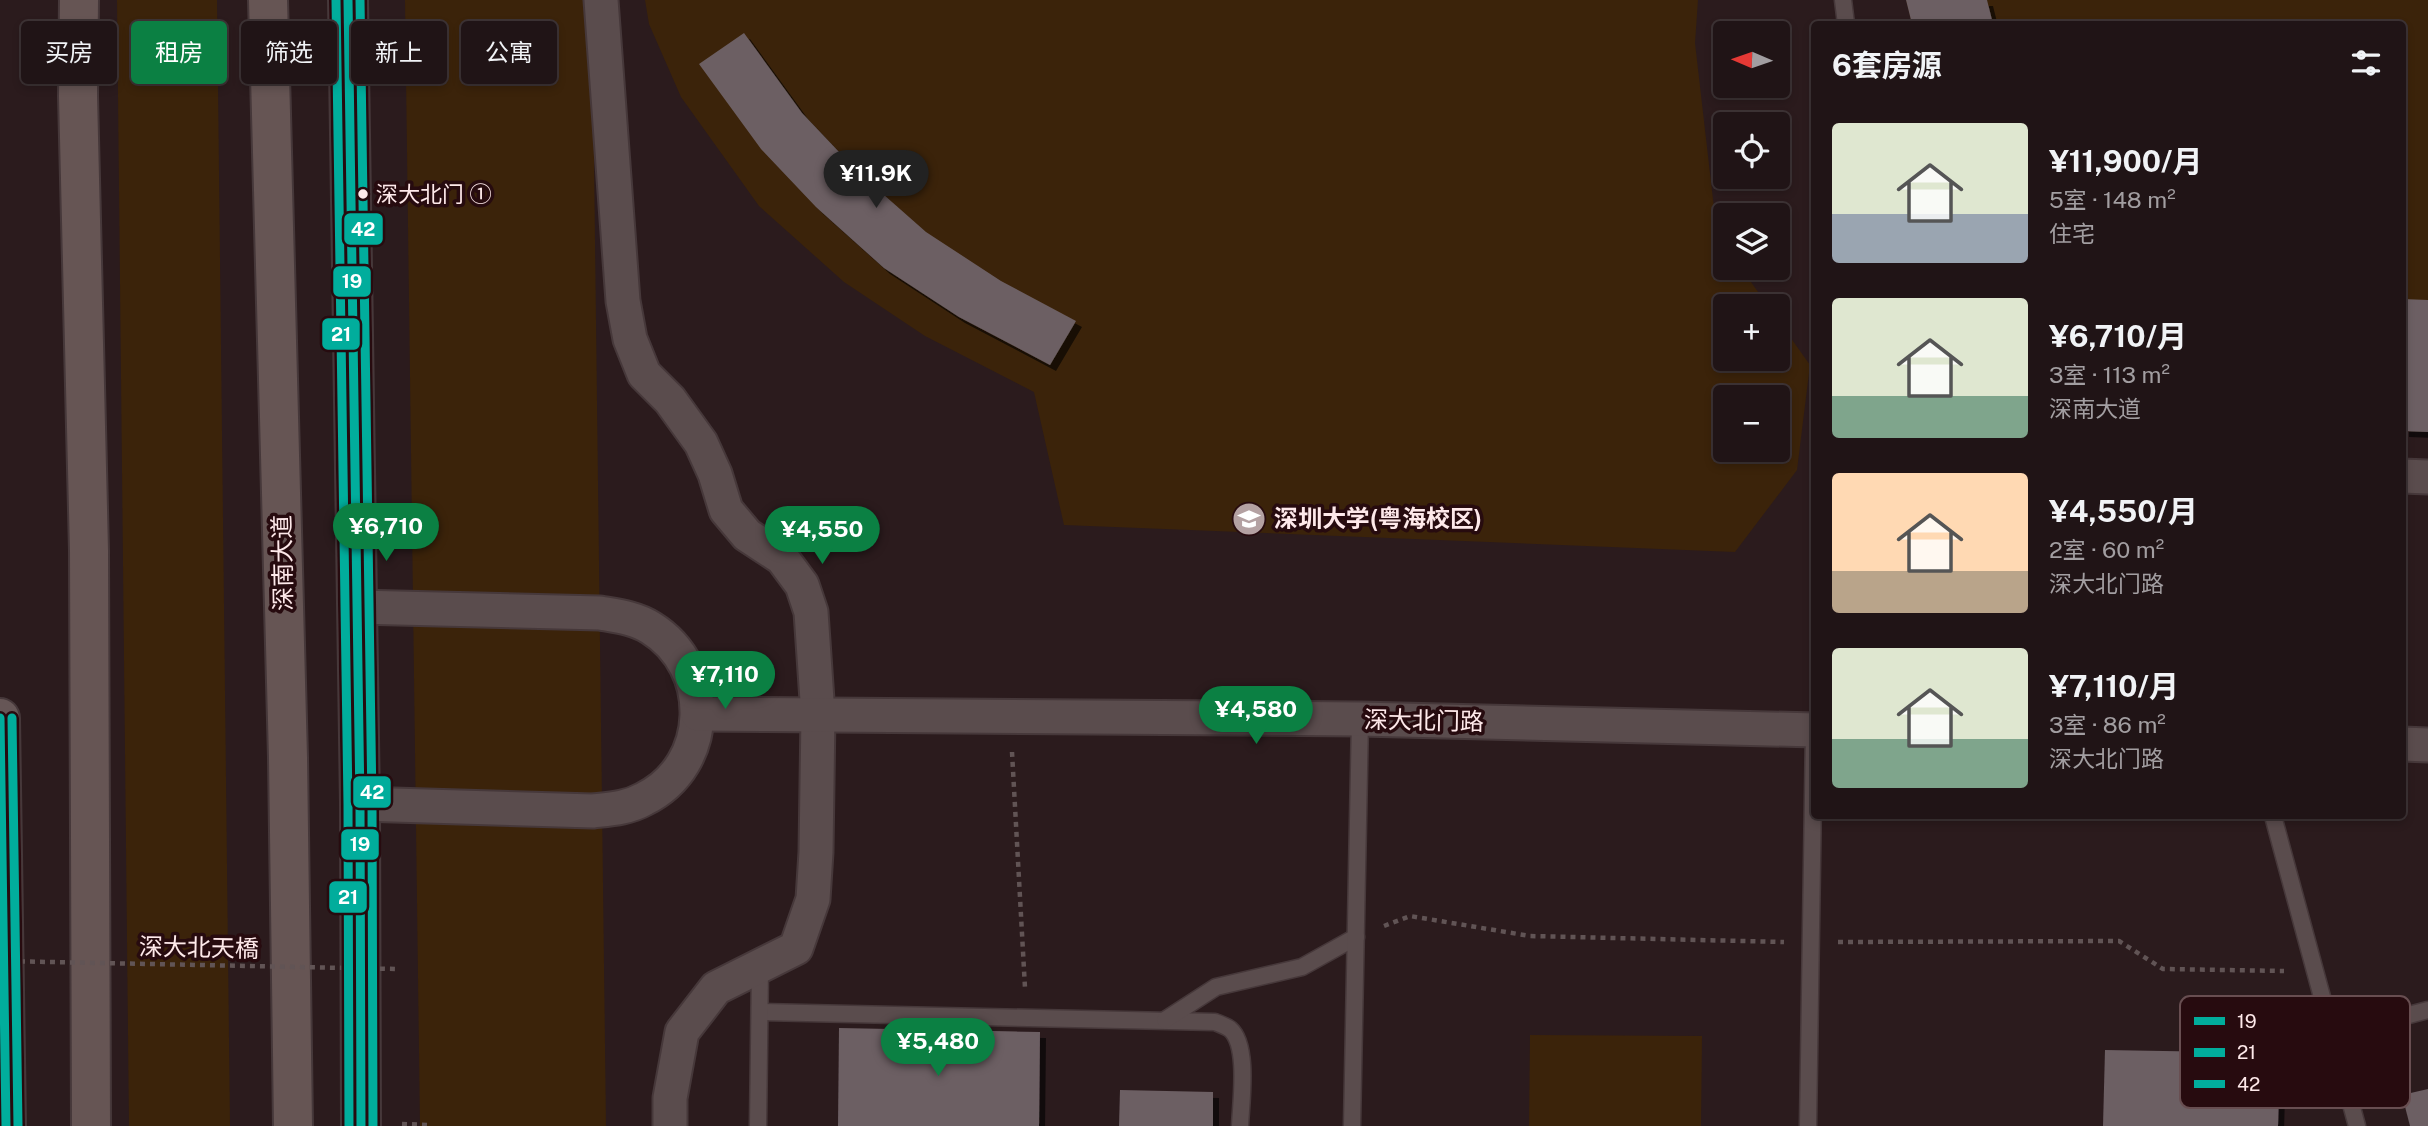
<!DOCTYPE html>
<html lang="zh">
<meta charset="utf-8">
<style>
body{margin:0;font-family:"Public Sans","Noto Sans SC",sans-serif;background:#2d2123;color:#f1f3f6;height:100vh;display:flex;flex-direction:column;font-size:26px;white-space:nowrap}
*{box-sizing:border-box;margin:0}
p{font-size:23px;color:#a29ea1}
.icon{flex:none;width:38px;height:38px;fill:none;stroke:currentColor;stroke-width:2;stroke-linecap:round;stroke-linejoin:round}
.map{position:relative;flex:1;overflow:hidden}
.details{position:absolute;left:1811px;top:21px;width:595px;height:798px;display:flex;flex-direction:column;background:#201416;border-radius:7px;box-shadow:0 4px 10px #0003,0 0 0 2px #3d3335}
.details>*{flex:none}
.hud{position:absolute;left:21px;top:21px;width:665px;height:63px;display:flex;gap:14px}
.needle{width:46px;rotate:272deg}
.tools{position:absolute;left:1713px;top:21px;display:grid;gap:14px}
.tools a{display:grid;place-items:center;width:77px;height:77px;border-radius:7px;background:#201416;box-shadow:0 4px 10px #0003,0 0 0 2px #3d3335;font-size:35px}
.price{position:absolute;translate:-50% -60px;padding:0 16px;border-radius:24px;background:#0b8043;color:#fff;font-size:23px;line-height:46px;filter:drop-shadow(0 2px 4px #0008)}
.price::after{content:'';position:absolute;left:50%;top:42px;width:21px;height:16px;margin-left:-10px;background:inherit;clip-path:polygon(0 0,100% 0,50% 100%)}
.price.on{background:#222;color:#fff}
ul{padding:0;list-style:none}
li{display:flex;align-items:center;gap:21px;height:175px;padding:0 21px}
li span{display:grid;place-items:center;flex:none;width:196px;height:140px;border-radius:7px;color:#555}
li>.icon{margin-inline-start:auto}
span .icon{width:84px;height:84px;fill:#fffc;stroke-width:1}
li b{font-size:30px}
h2{display:flex;justify-content:space-between;align-items:center;height:84px;padding:0 21px;font-size:30px}
.tag{padding:0 24px;border-radius:7px;background:#201416;box-shadow:0 4px 10px #0003,0 0 0 2px #3d3335;font-size:24px;line-height:63px}
.tag.on{background:#0b8043;color:#fff}
.map>svg:first-child{display:block}
.green{fill:#3b230a;fill-rule:evenodd}
.building{fill:#6c5f63;filter:url(#shadow)}
.lines{fill:none;stroke-linecap:round;stroke-linejoin:round}
.lane-casing{stroke:#46383a;stroke-width:19}
.street-casing{stroke:#46383a;stroke-width:37}
.secondary-casing{stroke:#46383a;stroke-width:42}
.primary-casing{stroke:#46383a;stroke-width:42}
.path{stroke:#615455;stroke-width:4.5;stroke-dasharray:5 5;stroke-linecap:butt}
.lane{stroke:#5a4c4d;stroke-width:16}
.street{stroke:#5a4c4d;stroke-width:33}
.secondary{stroke:#665656;stroke-width:38}
.primary{stroke:#665554;stroke-width:38}
.path-bridge{stroke:#615455;stroke-width:4.5;stroke-dasharray:5 5;stroke-linecap:butt}
.bus-1-casing{stroke:#270b0f;stroke-width:14}
.bus-2-casing{stroke:#270b0f;stroke-width:14}
.bus-3-casing{stroke:#270b0f;stroke-width:14}
.bus-1{stroke:#01ad9c;stroke-width:9}
.bus-2{stroke:#01ad9c;stroke-width:9}
.bus-3{stroke:#01ad9c;stroke-width:9}
.bus-dot{fill:#fee9ea;stroke:#270b0f;stroke-width:2.5}
.labels{text-anchor:middle;stroke-width:7;stroke-linejoin:round;paint-order:stroke}
.bus-label{font-size:22px;fill:#fee9ea;stroke:#270b0f;text-anchor:start}
.poi-label{font-size:24px;font-weight:bold;fill:#fee9ea;stroke:#270b0f;text-anchor:start}
.street-label{font-size:24px;fill:#fee9ea;stroke:#270b0f}
.key{fill:#270b0f;stroke:#684e51;stroke-width:2}
.key-label{font-size:19px;fill:#fee9ea}
.line-badge{stroke:#270b0f;stroke-width:2.5}
.badge-label{font-size:19px;text-anchor:middle;font-weight:bold;fill:#fff}
</style>
<div class="map">
<svg width="2428" height="1126" viewBox="0 0 2428 1126">
<defs>
<filter id="shadow"><feDropShadow dx="6" dy="6" stdDeviation="0" flood-color="#0009"/></filter>
</defs>
<rect width="100%" height="100%" fill="#2b1b1d"/>
<g class="green">
<polygon points="117,0 217,0 230,1126 129,1126"/>
<polygon points="405,0 592,0 606,1126 420,1126"/>
<path d="M 645,0 L 1698,0 L 1695,43 L 1717,234 L 1725,246 L 1726,268 L 1741,268 L 1768,306 L 1726,306 L 1726,359 L 1778,359 L 1778,320 L 1810,365 L 1797,470 L 1735,552 L 1064,525 L 1034,392 L 925,336 L 844,282 L 759,206 L 681,97 L 649,24 ZM 1726,397 L 1778,397 L 1778,450 L 1726,450 Z"/>
<polygon points="1906,0 2428,0 2428,432 2403,431 2403,24 1912,24"/>
<polygon points="1530,1035 1702,1036 1701,1126 1529,1126"/>
</g>
<g class="building">
<polygon points="1906,0 1987,0 1993,24 1912,24"/>
<polygon points="744,33 802,113 858,172 926,232 1001,281 1076,321 1050,365 959,317 884,268 816,207 761,149 699,64"/>
<polygon points="2403,299 2428,300 2428,432 2403,431"/>
<polygon points="839,1028 1040,1032 1039,1126 838,1126"/>
<polygon points="2105,1050 2280,1053 2278,1126 2103,1126"/>
<polygon points="2428,1089 2428,1126 2410,1126 2402,1095"/>
<polygon points="1120,1090 1213,1092 1213,1126 1119,1126"/>
</g>
<g class="lines">
<defs>
<g id="lane">
<polyline points="1843,0 1846,24"/>
<polyline points="2273,816 2357,1126"/>
<path d="M 760,1012 L 1215,1022 C 1220,1024 1226,1026 1230,1029 C 1249,1045 1241,1102 1240,1126"/>
<polyline points="1165,1020 1216,987 1302,967 1356,937"/>
<polyline points="2333,1035 2428,1010"/>
<polyline points="758,1126 760,968"/>
<polyline points="1352,1126 1360,719"/>
<polyline points="1808,1126 1814,730"/>
</g>
<g id="street">
<polyline points="601,0 623,301 630,339 644,374 670,400 701,443 715,474 726,510 747,535 782,558 802,585 811,612 818,715 816,852 813,899 796,948 716,988 682,1032 670,1098 670,1126"/>
<polyline points="2403,476 2428,477"/>
<path d="M 357,607 L 600,613 C 617,616 635,618 651,628 C 714,667 713,765 644,799 C 628,808 611,809 593,811 L 360,804"/>
<polyline points="698,714 1360,719 1815,730"/>
<polyline points="2403,744 2428,745"/>
</g>
<g id="secondary">
<polyline points="348,0 360,804 361,1126"/>
<polyline points="0,718 6,1126"/>
</g>
<g id="primary">
<polyline points="79,0 78,96 89,551 91,1126"/>
<polyline points="268,0 288,758 293,1126"/>
</g>
</defs>
<use href="#lane" class="lane-casing"/>
<use href="#street" class="street-casing"/>
<use href="#secondary" class="secondary-casing"/>
<use href="#primary" class="primary-casing"/>
<g class="path">
<polyline points="1012,752 1025,988"/>
<polyline points="1384,926 1410,916 1530,936 1784,942"/>
<polyline points="1838,942 2119,941 2163,969 2284,971"/>
<polyline points="402,1124 429,1125"/>
</g>
<use href="#lane" class="lane"/>
<use href="#street" class="street"/>
<use href="#secondary" class="secondary"/>
<use href="#primary" class="primary"/>
<polyline class="path-bridge" points="0,961 398,969"/>
<defs>
<g id="bus-1">
<polyline points="348,0 360,804 361,1126"/>
<polyline points="0,718 6,1126"/>
</g>
<polyline id="bus-2" points="336,0 348,804 349,1126"/>
<g id="bus-3">
<polyline points="360,0 372,804 373,1126"/>
<polyline points="12,718 18,1126"/>
</g>
</defs>
<use href="#bus-1" class="bus-1-casing"/>
<use href="#bus-2" class="bus-2-casing"/>
<use href="#bus-3" class="bus-3-casing"/>
<use href="#bus-1" class="bus-1"/>
<use href="#bus-2" class="bus-2"/>
<use href="#bus-3" class="bus-3"/>
</g>
<defs>
<symbol id="university-disc" viewBox="-11 -11 22 22"><circle r="9.5" fill="#b4a1a2" stroke="#270b0f"/><path d="M0-5L7-2L0 1L-7-2ZM-4 1L0 2.5L4 1V4Q0 6-4 4Z" fill="#fff"/></symbol>
</defs>
<g fill-rule="evenodd">
<use href="#university-disc" x="1230" y="500" width="38" height="38"/>
</g>
<circle class="bus-dot" cx="363" cy="194" r="6"/>
<g class="labels">
<g class="bus-label">
<text x="376" y="202">深大北门 ①</text>
</g>
<g class="poi-label">
<text x="1274" y="527">深圳大学(粤海校区)</text>
</g>
<g class="street-label">
<text transform="translate(283 563) rotate(-91)" y="8">深南大道</text>
<text transform="translate(1424 721) rotate(1)" y="8">深大北门路</text>
<text transform="translate(199 948) rotate(1)" y="8">深大北天橋</text>
</g>
</g>
<rect x="2180" y="996" width="230" height="112" rx="10" class="key"/>
<rect x="2194" y="1017" width="31" height="8" fill="#01ad9c"/>
<rect x="2194" y="1048" width="31" height="9" fill="#01ad9c"/>
<rect x="2194" y="1080" width="31" height="8" fill="#01ad9c"/>
<g class="key-label">
<text x="2237" y="1028">19</text>
<text x="2237" y="1059">21</text>
<text x="2237" y="1091">42</text>
</g>
<g class="line-badge">
<rect x="343" y="212" width="41" height="34" rx="7" fill="#01ad9c"/>
<rect x="332" y="265" width="40" height="33" rx="7" fill="#01ad9c"/>
<rect x="321" y="317" width="40" height="34" rx="7" fill="#01ad9c"/>
<rect x="352" y="775" width="40" height="34" rx="7" fill="#01ad9c"/>
<rect x="340" y="828" width="40" height="33" rx="7" fill="#01ad9c"/>
<rect x="328" y="880" width="40" height="34" rx="7" fill="#01ad9c"/>
</g>
<g class="badge-label">
<text x="363" y="236">42</text>
<text x="352" y="288">19</text>
<text x="341" y="341">21</text>
<text x="372" y="799">42</text>
<text x="360" y="851">19</text>
<text x="348" y="904">21</text>
</g>
</svg>
<div class="tools">
<a><svg class="needle" viewBox="-14 -14 28 28"><path d="M0-13l5 13h-10z" fill="#e53935"/><path d="M0 13l5-13h-10z" fill="#a29ea1"/></svg></a>
<a><svg class="icon" aria-label="locate" viewBox="0 0 24 24"><circle cx="12" cy="12" r="6"/><path d="M12 2v4M12 18v4M2 12h4M18 12h4"/></svg></a>
<a><svg class="icon" aria-label="layers" viewBox="0 0 24 24"><path d="M12 4l9 5-9 5-9-5zM3 14l9 5 9-5"/></svg></a>
<a>+</a>
<a>−</a>
</div>
<b class="price on" style="left:876px;top:210px">¥11.9K</b>
<b class="price" style="left:386px;top:563px">¥6,710</b>
<b class="price" style="left:822px;top:566px">¥4,550</b>
<b class="price" style="left:725px;top:711px">¥7,110</b>
<b class="price" style="left:1256px;top:746px">¥4,580</b>
<b class="price" style="left:938px;top:1078px">¥5,480</b>
<div class="hud">
<a class="tag">买房</a>
<a class="tag on">租房</a>
<a class="tag">筛选</a>
<a class="tag">新上</a>
<a class="tag">公寓</a>
</div>
<section class="details">
<h2>6套房源<svg class="icon" aria-label="filters" viewBox="0 0 24 24"><path d="M4 7h16M4 17h16"/><circle cx="9" cy="7" r="2"/><circle cx="15" cy="17" r="2"/></svg></h2>
<ul>
<li><span style="background:linear-gradient(#dfe7d0 65%,#9aa5b1 0)"><svg class="icon" aria-label="home" viewBox="0 0 24 24"><path d="M3 11l9-7 9 7M6 9v11h12V9"/></svg></span><div><b>¥11,900/月</b><p>5室 · 148 m²</p><p>住宅</p></div></li>
<li><span style="background:linear-gradient(#dfe7d0 70%,#7fa58c 0)"><svg class="icon" aria-label="home" viewBox="0 0 24 24"><path d="M3 11l9-7 9 7M6 9v11h12V9"/></svg></span><div><b>¥6,710/月</b><p>3室 · 113 m²</p><p>深南大道</p></div></li>
<li><span style="background:linear-gradient(#ffd9b3 70%,#b9a48a 0)"><svg class="icon" aria-label="home" viewBox="0 0 24 24"><path d="M3 11l9-7 9 7M6 9v11h12V9"/></svg></span><div><b>¥4,550/月</b><p>2室 · 60 m²</p><p>深大北门路</p></div></li>
<li><span style="background:linear-gradient(#dfe7d0 65%,#7fa58c 0)"><svg class="icon" aria-label="home" viewBox="0 0 24 24"><path d="M3 11l9-7 9 7M6 9v11h12V9"/></svg></span><div><b>¥7,110/月</b><p>3室 · 86 m²</p><p>深大北门路</p></div></li>
</ul>
</section>
</div>
